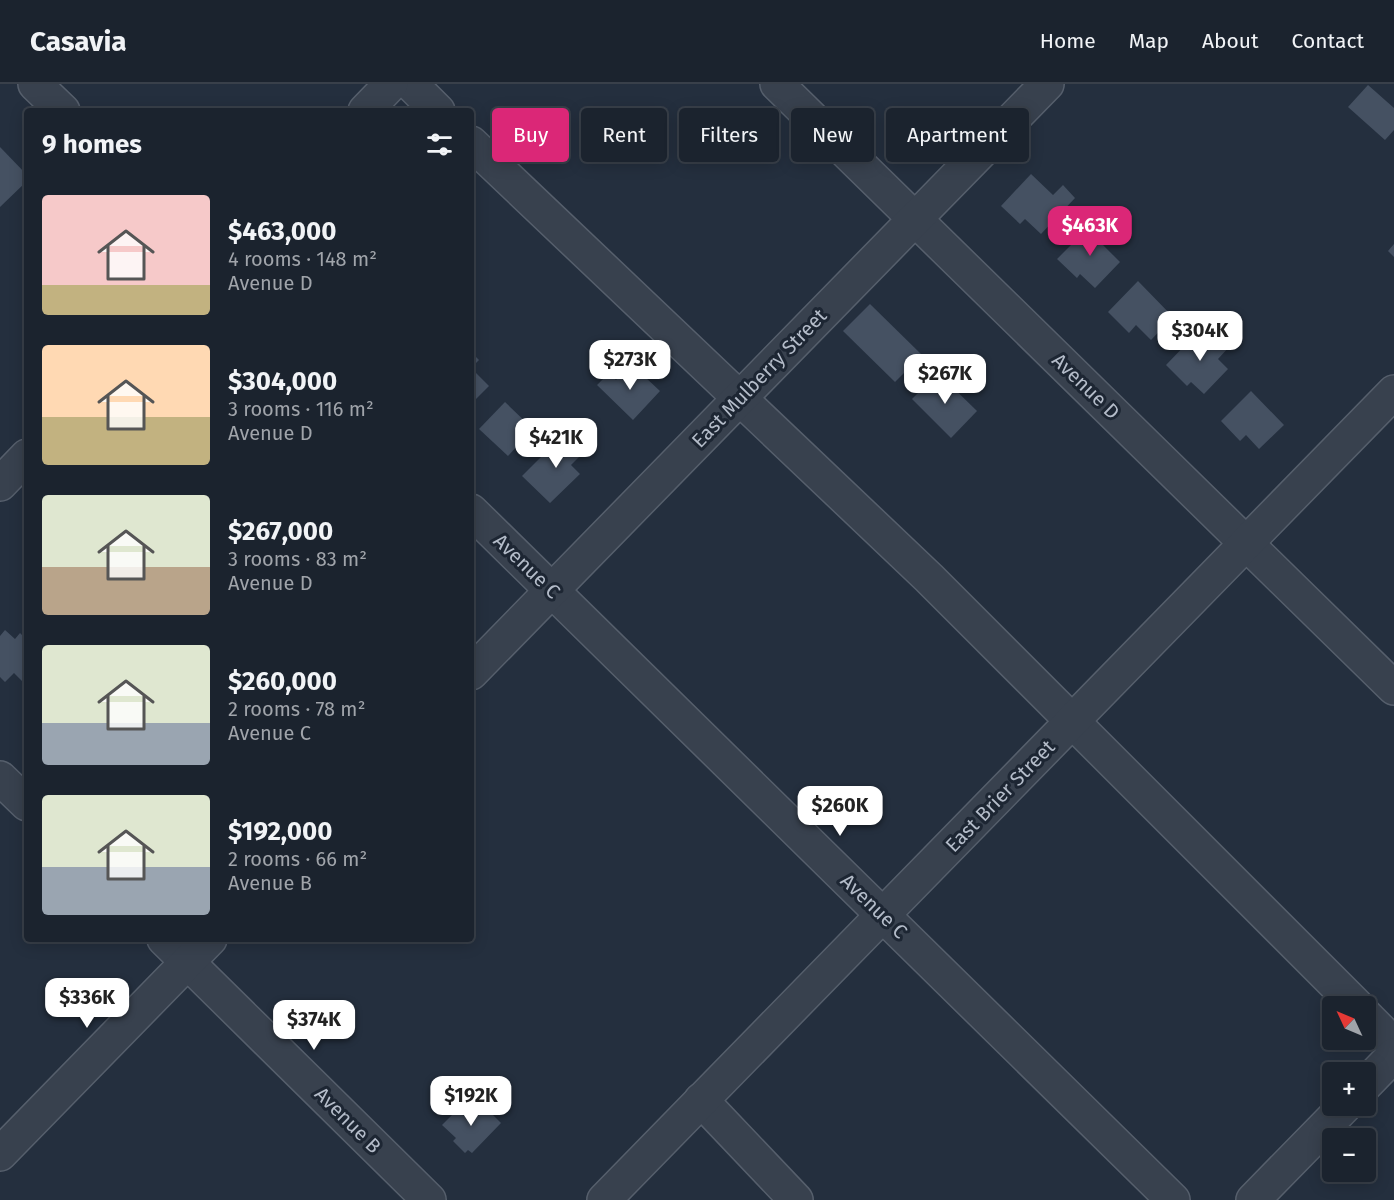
<!DOCTYPE html>
<meta charset="utf-8">
<style>
body{margin:0;font-family:"Fira Sans",sans-serif;background:#282f3a;color:#f1f3f6;height:100vh;display:flex;flex-direction:column;font-size:22px;white-space:nowrap}
*{box-sizing:border-box;margin:0}
p{font-size:20px;color:#a0a4aa}
.icon{flex:none;width:33px;height:33px;fill:none;stroke:currentColor;stroke-width:2;stroke-linecap:round;stroke-linejoin:round}
.map{position:relative;flex:1;overflow:hidden}
.side{position:absolute;left:24px;top:24px;width:450px;height:834px;display:flex;flex-direction:column;background:#1b232e;border-radius:6px;box-shadow:0 3px 15px #0003,0 0 0 2px #39404a}
.side>*{flex:none}
.banner{position:absolute;left:492px;top:24px;width:570px;height:54px;display:flex;gap:12px}
.needle{width:39px;rotate:314deg}
.fabs{position:absolute;left:1322px;top:912px;display:grid;gap:12px}
.fabs a{display:grid;place-items:center;width:54px;height:54px;border-radius:6px;background:#1b232e;box-shadow:0 3px 15px #0003,0 0 0 2px #39404a;font-size:30px}
.price{position:absolute;translate:-50% -51px;padding:0 14px;border-radius:12px;background:#fff;color:#222;font-size:20px;line-height:39px;filter:drop-shadow(0 2px 3px #0008)}
.price::after{content:'';position:absolute;left:50%;top:36px;width:18px;height:14px;margin-left:-9px;background:inherit;clip-path:polygon(0 0,100% 0,50% 100%)}
.price.active{background:#db2777;color:#fff}
ul{padding:0;list-style:none}
li{display:flex;align-items:center;gap:18px;height:150px;padding:0 18px}
li span{display:grid;place-items:center;flex:none;width:168px;height:120px;border-radius:6px;color:#555}
li>.icon{margin-inline-start:auto}
span .icon{width:72px;height:72px;fill:#fffc;stroke-width:1}
li b{font-size:26px}
h2{display:flex;justify-content:space-between;align-items:center;height:72px;padding:0 18px;font-size:26px}
.tag{padding:0 21px;border-radius:6px;background:#1b232e;box-shadow:0 3px 15px #0003,0 0 0 2px #39404a;font-size:21px;line-height:54px}
.tag.active{background:#db2777;color:#fff}
header{display:flex;align-items:center;gap:36px;box-sizing:border-box;height:84px;padding:0 30px;background:#1b232e;border-bottom:2px solid #39404a}
header strong{font-size:28px}
nav{display:flex;gap:33px;margin-inline-start:auto;font-size:21px}
.map>svg:first-child{display:block}
.building{fill:#455162}
.lines{fill:none;stroke-linecap:round;stroke-linejoin:round}
.minor-casing{stroke:#565f6c;stroke-width:36}
.minor{stroke:#38414e;stroke-width:33}
.labels{text-anchor:middle;stroke-width:6;stroke-linejoin:round;paint-order:stroke}
.street-label{font-size:20px;fill:#b4bcc9;stroke:#1d2633}
</style>
<header>
<strong>Casavia</strong>
<nav><a>Home</a><a>Map</a><a>About</a><a>Contact</a></nav>
</header>
<div class="map">
<svg width="1394" height="1116" viewBox="0 0 1394 1116">
<rect width="100%" height="100%" fill="#242f3e"/>
<g class="building">
<polygon points="1368,1 1394,24 1394,46 1385,56 1348,23"/>
<polygon points="0,63 27,91 27,97 0,123"/>
<polygon points="1031,90 1053,111 1063,101 1075,114 1041,150 1025,135 1020,140 1001,122"/>
<polygon points="1092,140 1108,156 1103,161 1120,178 1095,204 1080,190 1077,194 1057,175"/>
<polygon points="1394,160 1394,173 1388,167"/>
<polygon points="1138,197 1173,233 1151,256 1136,241 1129,249 1108,228"/>
<polygon points="870,220 922,271 895,298 843,247"/>
<polygon points="1210,245 1229,263 1218,275 1228,285 1204,310 1191,298 1187,302 1166,281 1194,252 1198,257"/>
<polygon points="471,268 479,276 471,284"/>
<polygon points="631,280 660,307 633,336 597,301 609,289 616,296"/>
<polygon points="471,284 489,302 471,320"/>
<polygon points="938,289 977,327 951,354 912,315"/>
<polygon points="1251,307 1284,341 1259,365 1246,351 1240,357 1221,337"/>
<polygon points="505,318 533,345 508,372 479,345"/>
<polygon points="572,346 589,363 571,381 580,390 550,419 522,392 551,363 560,372 570,362 563,355"/>
<polygon points="5,546 15,555 20,549 27,556 24,566 27,569 27,593 23,598 14,589 5,598 0,593 0,552"/>
<polygon points="466,1017 479,1029 485,1023 501,1039 472,1069 468,1066 465,1069 453,1057 456,1054 442,1041"/>
</g>
<g class="lines">
<defs>
<g id="minor">
<polyline points="35,0 63,27"/>
<polyline points="411,0 438,27"/>
<polyline points="777,0 1394,604"/>
<polyline points="365,27 391,0"/>
<polyline points="471,59 929,494 1357,922"/>
<polyline points="0,400 27,372"/>
<polyline points="471,427 1173,1116"/>
<polyline points="471,589 1047,0"/>
<polyline points="0,694 27,720"/>
<polyline points="164,855 429,1116"/>
<polyline points="1365,931 1394,960"/>
<polyline points="1365,1001 1394,971"/>
<polyline points="701,1016 796,1116"/>
<polyline points="0,1070 210,855"/>
<polyline points="604,1116 1394,308"/>
<polyline points="1253,1116 1345,1022"/>
</g>
</defs>
<use href="#minor" class="minor-casing"/>
<use href="#minor" class="minor"/>
</g>
<g class="labels">
<g class="street-label">
<text transform="translate(759 294) rotate(-46)" y="7">East Mulberry Street</text>
<text transform="translate(1086 302) rotate(44)" y="7">Avenue D</text>
<text transform="translate(527 482) rotate(44)" y="7">Avenue C</text>
<text transform="translate(1000 712) rotate(-46)" y="7">East Brier Street</text>
<text transform="translate(874 822) rotate(44)" y="7">Avenue C</text>
<text transform="translate(348 1036) rotate(45)" y="7">Avenue B</text>
</g>
</g>
</svg>
<div class="fabs">
<a><svg class="needle" viewBox="-14 -14 28 28"><path d="M0-13l5 13h-10z" fill="#e53935"/><path d="M0 13l5-13h-10z" fill="#a0a4aa"/></svg></a>
<a>+</a>
<a>−</a>
</div>
<b class="price active" style="left:1090px;top:173px">$463K</b>
<b class="price" style="left:1200px;top:278px">$304K</b>
<b class="price" style="left:630px;top:307px">$273K</b>
<b class="price" style="left:945px;top:321px">$267K</b>
<b class="price" style="left:556px;top:385px">$421K</b>
<b class="price" style="left:840px;top:753px">$260K</b>
<b class="price" style="left:87px;top:945px">$336K</b>
<b class="price" style="left:314px;top:967px">$374K</b>
<b class="price" style="left:471px;top:1043px">$192K</b>
<div class="banner">
<a class="tag active">Buy</a>
<a class="tag">Rent</a>
<a class="tag">Filters</a>
<a class="tag">New</a>
<a class="tag">Apartment</a>
</div>
<section class="side">
<h2>9 homes<svg class="icon" aria-label="filters" viewBox="0 0 24 24"><path d="M4 7h16M4 17h16"/><circle cx="9" cy="7" r="2"/><circle cx="15" cy="17" r="2"/></svg></h2>
<ul>
<li><span style="background:linear-gradient(#f6c9c9 75%,#c2b280 0)"><svg class="icon" aria-label="home" viewBox="0 0 24 24"><path d="M3 11l9-7 9 7M6 9v11h12V9"/></svg></span><div><b>$463,000</b><p>4 rooms · 148 m²</p><p>Avenue D</p></div></li>
<li><span style="background:linear-gradient(#ffd9b3 60%,#c2b280 0)"><svg class="icon" aria-label="home" viewBox="0 0 24 24"><path d="M3 11l9-7 9 7M6 9v11h12V9"/></svg></span><div><b>$304,000</b><p>3 rooms · 116 m²</p><p>Avenue D</p></div></li>
<li><span style="background:linear-gradient(#dfe7d0 60%,#b9a48a 0)"><svg class="icon" aria-label="home" viewBox="0 0 24 24"><path d="M3 11l9-7 9 7M6 9v11h12V9"/></svg></span><div><b>$267,000</b><p>3 rooms · 83 m²</p><p>Avenue D</p></div></li>
<li><span style="background:linear-gradient(#dfe7d0 65%,#9aa5b1 0)"><svg class="icon" aria-label="home" viewBox="0 0 24 24"><path d="M3 11l9-7 9 7M6 9v11h12V9"/></svg></span><div><b>$260,000</b><p>2 rooms · 78 m²</p><p>Avenue C</p></div></li>
<li><span style="background:linear-gradient(#dfe7d0 60%,#9aa5b1 0)"><svg class="icon" aria-label="home" viewBox="0 0 24 24"><path d="M3 11l9-7 9 7M6 9v11h12V9"/></svg></span><div><b>$192,000</b><p>2 rooms · 66 m²</p><p>Avenue B</p></div></li>
</ul>
</section>
</div>
